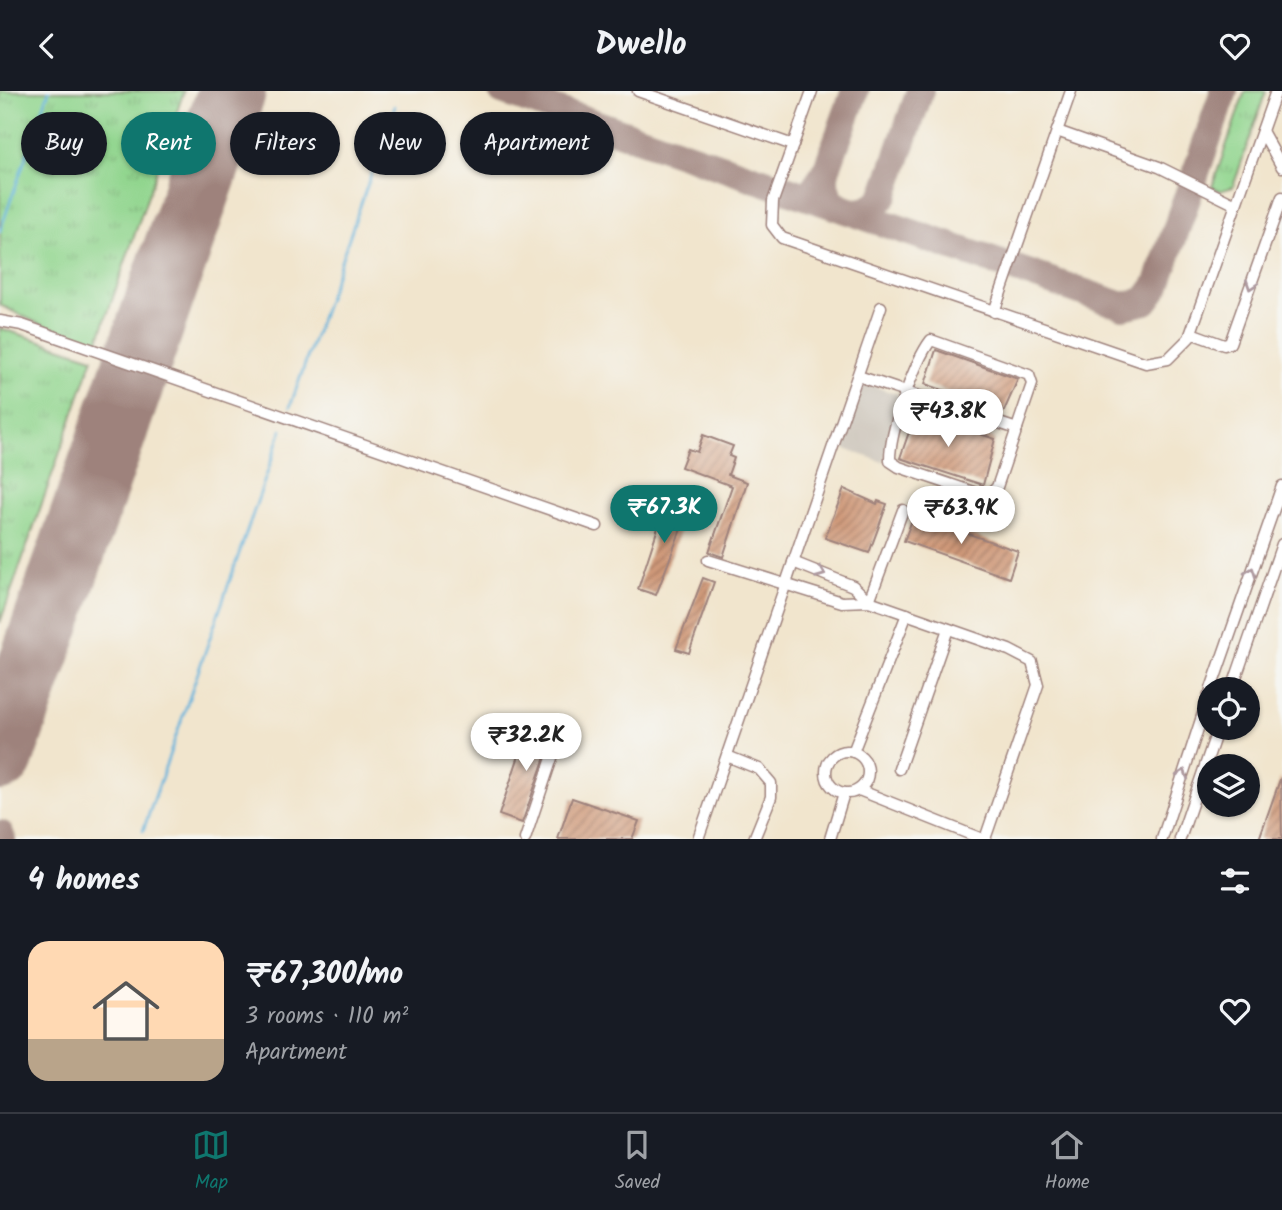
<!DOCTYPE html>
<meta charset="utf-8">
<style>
body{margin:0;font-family:Kalam,sans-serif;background:#242831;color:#f1f3f6;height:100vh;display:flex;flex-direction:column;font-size:26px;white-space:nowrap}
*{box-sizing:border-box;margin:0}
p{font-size:23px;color:#9ea1a6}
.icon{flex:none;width:38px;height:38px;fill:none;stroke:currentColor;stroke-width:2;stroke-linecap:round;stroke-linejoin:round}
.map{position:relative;height:748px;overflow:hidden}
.panel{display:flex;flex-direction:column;background:#171b24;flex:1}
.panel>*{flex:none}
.top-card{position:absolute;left:21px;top:21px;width:700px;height:63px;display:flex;gap:14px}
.buttons{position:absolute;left:1197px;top:586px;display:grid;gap:14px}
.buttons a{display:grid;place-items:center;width:63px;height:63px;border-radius:50%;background:#171b24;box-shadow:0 2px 5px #0004;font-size:35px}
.price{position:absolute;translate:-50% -60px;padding:0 16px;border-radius:24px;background:#fff;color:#222;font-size:23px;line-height:46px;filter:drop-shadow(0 2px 4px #0008)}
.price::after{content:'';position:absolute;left:50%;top:42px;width:21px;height:16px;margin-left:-10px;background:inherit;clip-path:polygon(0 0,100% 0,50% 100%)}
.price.current{background:#0f766e;color:#fff}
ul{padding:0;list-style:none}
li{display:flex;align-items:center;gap:21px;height:175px;padding:0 28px}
li span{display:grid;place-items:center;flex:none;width:196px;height:140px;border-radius:21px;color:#555}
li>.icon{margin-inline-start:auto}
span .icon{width:84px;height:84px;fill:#fffc;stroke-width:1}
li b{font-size:30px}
h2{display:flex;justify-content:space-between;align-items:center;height:84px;padding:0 28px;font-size:30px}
.tag{padding:0 24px;border-radius:32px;background:#171b24;box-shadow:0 2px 5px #0004;font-size:24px;line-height:63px}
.tag.current{background:#0f766e;color:#fff}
header{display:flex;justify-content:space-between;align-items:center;height:91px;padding:0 28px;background:#171b24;font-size:32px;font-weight:700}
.tabs{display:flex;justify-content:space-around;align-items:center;height:98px;border-top:2px solid #363941;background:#171b24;font-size:19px;color:#9ea1a6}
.tabs a{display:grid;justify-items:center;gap:4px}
.tabs .current{color:#0f766e}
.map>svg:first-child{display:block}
.industrial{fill:#cbc3b8}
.grass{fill:url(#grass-tufts);stroke:#6e7a5c;stroke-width:2}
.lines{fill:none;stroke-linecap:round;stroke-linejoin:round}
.stream{stroke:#61b2dc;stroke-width:2.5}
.taxiway{stroke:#9e827c;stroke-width:28}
.runway{stroke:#9e827c;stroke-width:68}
.building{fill:url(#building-hatch)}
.minor-casing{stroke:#9e827c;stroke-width:13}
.minor{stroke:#fff;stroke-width:10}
.oneway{stroke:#ae9aa0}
</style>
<header><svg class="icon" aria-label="back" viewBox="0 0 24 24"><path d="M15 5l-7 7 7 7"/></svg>Dwello<svg class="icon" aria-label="heart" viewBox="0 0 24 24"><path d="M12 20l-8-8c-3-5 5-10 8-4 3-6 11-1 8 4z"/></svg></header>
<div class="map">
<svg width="1282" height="748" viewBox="0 0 1282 748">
<defs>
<pattern id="grass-tufts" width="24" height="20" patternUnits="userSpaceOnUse" patternTransform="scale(1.75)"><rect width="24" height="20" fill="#91d58e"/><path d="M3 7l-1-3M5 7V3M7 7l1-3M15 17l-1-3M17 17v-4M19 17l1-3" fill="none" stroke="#7fb67b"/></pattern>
<pattern id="building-hatch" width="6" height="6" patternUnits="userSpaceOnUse" patternTransform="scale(1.75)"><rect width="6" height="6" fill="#cf9979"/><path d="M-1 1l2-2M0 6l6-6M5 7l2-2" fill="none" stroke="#aa7c63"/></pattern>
</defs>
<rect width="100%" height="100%" fill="#f6f6f2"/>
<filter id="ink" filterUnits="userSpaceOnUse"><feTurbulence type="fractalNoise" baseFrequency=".0143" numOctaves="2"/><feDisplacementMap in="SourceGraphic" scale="14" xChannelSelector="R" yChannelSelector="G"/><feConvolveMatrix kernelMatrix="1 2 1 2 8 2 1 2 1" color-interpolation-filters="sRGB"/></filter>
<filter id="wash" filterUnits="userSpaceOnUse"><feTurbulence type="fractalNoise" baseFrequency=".00686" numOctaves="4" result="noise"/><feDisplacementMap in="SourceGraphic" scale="28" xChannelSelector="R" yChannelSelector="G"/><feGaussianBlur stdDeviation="1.57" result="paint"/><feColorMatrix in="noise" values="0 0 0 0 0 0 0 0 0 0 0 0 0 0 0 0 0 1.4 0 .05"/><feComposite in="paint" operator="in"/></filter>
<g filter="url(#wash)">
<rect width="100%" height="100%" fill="#f1e5cd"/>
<polygon class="industrial" points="859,290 905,306 883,371 836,355"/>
<g class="grass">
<polygon points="0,0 184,0 97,253 35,231 0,214"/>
<polygon points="1245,0 1266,0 1233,96 1220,100 1212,96"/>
<polygon points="0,237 93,267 0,532"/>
</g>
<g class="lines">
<g class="stream">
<polyline points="0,140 49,0"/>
<polyline points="290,316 395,15"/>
<polyline points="143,740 282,339"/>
</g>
<g class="taxiway">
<polyline points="502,0 1123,215 1145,210 1157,194 1224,0"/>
<path d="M 826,80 C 817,119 867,137 885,102 L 920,0"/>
<polyline points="816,94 826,80 855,0"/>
<polyline points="0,743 2,748"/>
</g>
<polyline class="runway" points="0,666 232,0"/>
</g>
<g id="blocks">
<g class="building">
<polygon points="936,259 1018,288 1004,320 925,293"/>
<polygon points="916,321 995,348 983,394 900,367"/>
<polygon points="703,344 733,355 729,365 734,367 728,384 747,391 723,466 709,461 732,395 681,376 688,358 697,361"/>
<polygon points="844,398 877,413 878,410 887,413 869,462 825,447"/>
<polygon points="668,406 690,414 656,504 638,498"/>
<polygon points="914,424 1018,460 1009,487 904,450"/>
<polygon points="703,487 714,491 689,562 676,558"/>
<polygon points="530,632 554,640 522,732 499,724"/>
<polygon points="1281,686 1282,748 1259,748"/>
<polygon points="572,707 639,730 632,748 558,748"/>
</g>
</g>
</g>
<g filter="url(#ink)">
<use href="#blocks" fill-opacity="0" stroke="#9e827c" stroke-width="2"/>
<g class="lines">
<defs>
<g id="minor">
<polyline points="638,0 793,54"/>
<polyline points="812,0 773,110 772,134 782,147 1146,272 1168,268 1189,247 1276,0"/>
<polyline points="1057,40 1159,76 1236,114"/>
<polyline points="1262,40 1282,76"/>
<polyline points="994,221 1071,0"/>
<polyline points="0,230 22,234 597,435"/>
<polyline points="1191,242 1224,254 1230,252 1282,106"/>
<path d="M 931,249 L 1029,284 L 1032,293 L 997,396 L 991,402 L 982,404 L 899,376 L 890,370 C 889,343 914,271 931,249 Z"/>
<polyline points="858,285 1017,338"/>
<polyline points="708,469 842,511 869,510 1009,559 1032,571 1038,594 985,748"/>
<polyline points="793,471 853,495 869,510"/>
<polyline points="869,510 903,419"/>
<polyline points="1211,598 1282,395"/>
<polyline points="1232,598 1282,453"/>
<circle cx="847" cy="681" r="21"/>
<polyline points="853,661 907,523"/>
<polyline points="727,665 759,678 771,692 771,706 754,748"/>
<polyline points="899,678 948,538"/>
<polyline points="859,699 982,748"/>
<polyline points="525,748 559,646"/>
<polyline points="698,748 881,216"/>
<polyline points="830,748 844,702"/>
<polyline points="1162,748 1209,604"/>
<polyline points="1180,748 1218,637"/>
</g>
</defs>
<use href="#minor" class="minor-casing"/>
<use href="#minor" class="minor"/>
</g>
<defs><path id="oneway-chevron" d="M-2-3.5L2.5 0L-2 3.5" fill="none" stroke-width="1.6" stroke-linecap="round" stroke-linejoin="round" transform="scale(1.75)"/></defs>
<g class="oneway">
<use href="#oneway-chevron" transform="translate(1251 194) rotate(109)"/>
<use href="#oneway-chevron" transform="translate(1251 481) rotate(-70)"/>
<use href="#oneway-chevron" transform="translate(821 482) rotate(22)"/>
<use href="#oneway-chevron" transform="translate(1183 683) rotate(-72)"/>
</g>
</g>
</svg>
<div class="buttons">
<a><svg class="icon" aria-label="locate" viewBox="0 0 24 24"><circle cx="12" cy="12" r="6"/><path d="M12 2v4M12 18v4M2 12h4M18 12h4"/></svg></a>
<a><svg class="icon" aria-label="layers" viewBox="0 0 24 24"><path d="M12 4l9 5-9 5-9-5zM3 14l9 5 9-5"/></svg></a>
</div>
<b class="price" style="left:948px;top:358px">₹43.8K</b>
<b class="price current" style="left:664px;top:454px">₹67.3K</b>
<b class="price" style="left:961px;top:455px">₹63.9K</b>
<b class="price" style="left:526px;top:682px">₹32.2K</b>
<div class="top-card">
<a class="tag">Buy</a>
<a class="tag current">Rent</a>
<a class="tag">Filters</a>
<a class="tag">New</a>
<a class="tag">Apartment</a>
</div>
</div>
<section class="panel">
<h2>4 homes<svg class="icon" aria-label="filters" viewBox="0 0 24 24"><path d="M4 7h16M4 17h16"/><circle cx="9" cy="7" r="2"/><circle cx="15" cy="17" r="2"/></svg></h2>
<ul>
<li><span style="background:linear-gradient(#ffd9b3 70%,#b9a48a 0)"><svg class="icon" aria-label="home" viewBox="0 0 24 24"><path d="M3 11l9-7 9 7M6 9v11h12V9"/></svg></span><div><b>₹67,300/mo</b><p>3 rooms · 110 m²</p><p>Apartment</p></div><svg class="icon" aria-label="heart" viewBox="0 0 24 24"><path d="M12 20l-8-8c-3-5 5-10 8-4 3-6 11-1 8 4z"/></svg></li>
</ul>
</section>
<nav class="tabs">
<a class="current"><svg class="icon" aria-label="map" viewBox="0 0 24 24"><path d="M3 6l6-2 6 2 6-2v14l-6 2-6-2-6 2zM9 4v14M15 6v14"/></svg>Map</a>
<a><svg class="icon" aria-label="saved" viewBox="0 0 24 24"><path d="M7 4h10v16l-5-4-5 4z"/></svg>Saved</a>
<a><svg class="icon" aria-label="home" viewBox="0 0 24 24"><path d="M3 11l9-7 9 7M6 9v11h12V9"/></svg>Home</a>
</nav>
